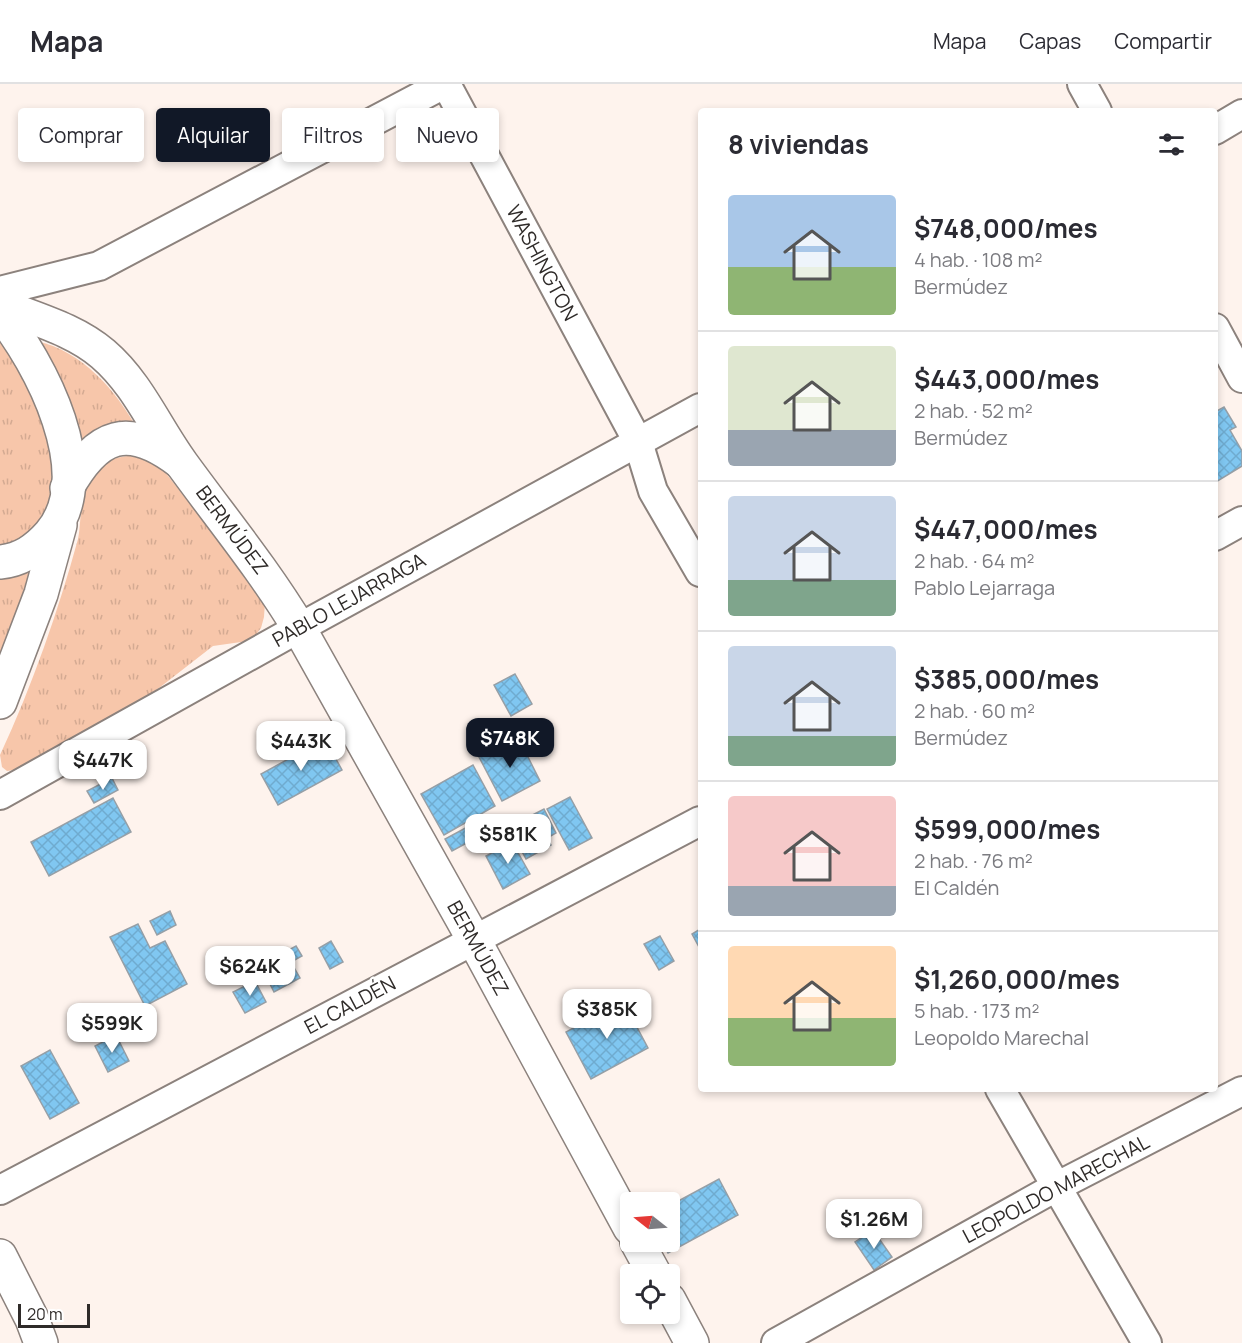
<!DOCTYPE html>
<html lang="es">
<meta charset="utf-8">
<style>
body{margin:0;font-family:Manrope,sans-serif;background:#f2f2f3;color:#2b2b33;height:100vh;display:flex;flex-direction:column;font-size:22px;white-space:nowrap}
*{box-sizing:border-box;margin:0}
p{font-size:20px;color:#7c7c81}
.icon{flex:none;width:33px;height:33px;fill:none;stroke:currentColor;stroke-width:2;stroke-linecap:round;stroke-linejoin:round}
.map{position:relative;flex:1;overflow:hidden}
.drawer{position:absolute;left:698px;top:24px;width:520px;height:984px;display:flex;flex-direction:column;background:#fff;border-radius:6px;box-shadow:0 3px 9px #0003}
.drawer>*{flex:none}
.top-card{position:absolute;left:18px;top:24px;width:570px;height:54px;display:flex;gap:12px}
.needle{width:39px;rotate:287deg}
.controls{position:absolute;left:620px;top:1108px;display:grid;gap:12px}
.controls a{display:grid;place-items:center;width:60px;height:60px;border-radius:6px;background:#fff;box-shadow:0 3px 9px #0003;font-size:30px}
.scale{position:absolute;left:18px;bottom:15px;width:72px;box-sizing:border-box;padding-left:6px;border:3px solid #2f2b29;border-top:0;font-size:16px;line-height:21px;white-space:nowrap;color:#2f2b29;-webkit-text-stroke:4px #fff;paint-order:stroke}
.price{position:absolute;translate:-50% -51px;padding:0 14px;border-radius:12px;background:#fff;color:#222;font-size:20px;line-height:39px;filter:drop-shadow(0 2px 3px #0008)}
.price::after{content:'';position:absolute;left:50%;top:36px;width:18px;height:14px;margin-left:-9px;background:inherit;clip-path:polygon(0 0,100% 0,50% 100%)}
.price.active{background:#111827;color:#fff}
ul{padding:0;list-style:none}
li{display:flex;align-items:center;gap:18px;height:150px;padding:0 30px}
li+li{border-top:2px solid #e1e1e2}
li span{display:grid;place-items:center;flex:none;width:168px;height:120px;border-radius:6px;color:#555}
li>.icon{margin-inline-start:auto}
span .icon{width:72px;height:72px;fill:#fffc;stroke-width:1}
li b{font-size:26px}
h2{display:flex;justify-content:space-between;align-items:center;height:72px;padding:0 30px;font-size:26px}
.chip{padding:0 21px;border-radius:6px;background:#fff;box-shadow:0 3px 9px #0003;font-size:21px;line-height:54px}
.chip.active{background:#111827;color:#fff}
header{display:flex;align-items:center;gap:36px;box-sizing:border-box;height:84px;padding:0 30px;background:#fff;border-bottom:2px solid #e1e1e2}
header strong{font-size:28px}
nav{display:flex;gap:33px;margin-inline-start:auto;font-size:21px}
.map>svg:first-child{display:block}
.grass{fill:url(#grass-tufts)}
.building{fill:url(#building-cross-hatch);stroke:#969fa6;stroke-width:1.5}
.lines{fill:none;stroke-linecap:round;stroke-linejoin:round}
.minor-casing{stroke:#8c827d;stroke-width:32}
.major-casing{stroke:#8c827d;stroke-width:36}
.minor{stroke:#fff;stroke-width:28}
.major{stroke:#fff;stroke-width:33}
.labels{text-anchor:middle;stroke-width:4.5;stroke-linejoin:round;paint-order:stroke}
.street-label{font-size:20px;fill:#2f2b29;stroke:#fff}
</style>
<header>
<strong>Mapa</strong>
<nav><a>Mapa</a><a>Capas</a><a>Compartir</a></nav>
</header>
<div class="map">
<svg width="1242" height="1259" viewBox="0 0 1242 1259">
<defs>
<pattern id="grass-tufts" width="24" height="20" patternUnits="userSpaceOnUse" patternTransform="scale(1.5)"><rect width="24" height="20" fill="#f7c6aa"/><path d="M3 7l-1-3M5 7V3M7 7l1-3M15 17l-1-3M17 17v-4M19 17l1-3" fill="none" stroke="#d4aa92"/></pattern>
<pattern id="building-cross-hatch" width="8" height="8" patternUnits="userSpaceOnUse" patternTransform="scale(1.5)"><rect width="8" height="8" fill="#80c7f1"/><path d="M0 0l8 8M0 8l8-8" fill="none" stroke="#6fabcf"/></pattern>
</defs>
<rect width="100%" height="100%" fill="#fef3ed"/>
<g class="grass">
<polygon points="0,248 15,268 57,375 48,438 0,469"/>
<path d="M 36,257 C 83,267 116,307 138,346 L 83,361 Z"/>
<path d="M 137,370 L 153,375 L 165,388 L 240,483 L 265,518 L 264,533 L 261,544 L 255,552 L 248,557 L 213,562 L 132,625 L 14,686 L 7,687 L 2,683 L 0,671 C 32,602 58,528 78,455 C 81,442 81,403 86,396 C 100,374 114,375 137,370 Z"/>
<polygon points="34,484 0,590 0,491"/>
</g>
<g class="building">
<polygon points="1224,323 1236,343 1230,346 1242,367 1242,382 1216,398 1215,328"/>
<polygon points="515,590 532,620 511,632 494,601"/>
<polygon points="518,653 540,697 502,717 479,673"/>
<polygon points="325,655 342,686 278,721 261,690"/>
<polygon points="473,681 495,722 444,751 421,710"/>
<polygon points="112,694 118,706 94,719 87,707"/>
<polygon points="570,713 592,754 569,766 547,725"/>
<polygon points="113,714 131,748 49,792 31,758"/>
<polygon points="544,725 556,749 547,754 551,761 526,775 509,743"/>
<polygon points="471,741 478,753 452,767 445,755"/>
<polygon points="512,758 530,790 503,805 486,772"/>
<polygon points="170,827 176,841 157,851 150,837"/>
<polygon points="138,840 150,864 165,857 187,900 145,922 110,853"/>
<polygon points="700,845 700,865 692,850"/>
<polygon points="660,852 674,877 659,886 644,860"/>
<polygon points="331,857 343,878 330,885 319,864"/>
<polygon points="296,862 302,872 291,878 285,868"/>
<polygon points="292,880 300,894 274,908 267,894"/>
<polygon points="255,897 266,918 245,929 233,908"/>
<polygon points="623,917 648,964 591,995 566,948"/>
<polygon points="116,951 129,977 108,988 95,962"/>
<polygon points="50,966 79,1019 50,1035 21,982"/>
<polygon points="719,1095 738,1131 668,1169 662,1158 669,1158 669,1122"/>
<polygon points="873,1146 892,1173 874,1186 855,1158"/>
</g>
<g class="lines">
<defs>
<g id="minor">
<polyline points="446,0 638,358 653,407 700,488"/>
<polyline points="1082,0 1097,27"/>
<polyline points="1215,46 1242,30"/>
<polyline points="0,207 99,182 444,0"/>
<polyline points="1215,244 1242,294"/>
<polyline points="1215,452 1242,437"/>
<polyline points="0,711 299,544 700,324"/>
<polyline points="1000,1005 1147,1259"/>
<polyline points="0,1106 700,737"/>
<polyline points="776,1259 1056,1103 1242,1007"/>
</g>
<g id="major">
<path d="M 0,221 C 34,235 74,245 103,270 C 138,300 155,343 182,380 C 222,435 264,486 299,544 L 474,856 L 630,1144"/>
<path d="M 0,229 C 40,278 100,391 50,450 C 36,466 21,476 0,478"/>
<path d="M 67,404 C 98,349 128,339 179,377"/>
<polyline points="0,618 41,510 60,441"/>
<polyline points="637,1158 655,1191"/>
<polyline points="0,1172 32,1235 41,1259"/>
<polyline points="669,1216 692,1259"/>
</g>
</defs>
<use href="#minor" class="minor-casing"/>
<use href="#major" class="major-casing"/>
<use href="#minor" class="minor"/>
<use href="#major" class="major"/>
</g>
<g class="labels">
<g class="street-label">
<text transform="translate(542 179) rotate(62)" y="7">WASHINGTON</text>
<text transform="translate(232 446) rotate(53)" y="7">BERMÚDEZ</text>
<text transform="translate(349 516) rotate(-29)" y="7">PABLO LEJARRAGA</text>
<text transform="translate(478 864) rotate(61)" y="7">BERMÚDEZ</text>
<text transform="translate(350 921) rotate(-28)" y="7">EL CALDÉN</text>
<text transform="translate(1056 1105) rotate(-28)" y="7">LEOPOLDO MARECHAL</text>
</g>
</g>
</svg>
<div class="controls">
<a><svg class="needle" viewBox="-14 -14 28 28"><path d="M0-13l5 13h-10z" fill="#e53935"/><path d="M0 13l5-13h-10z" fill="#7c7c81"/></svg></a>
<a><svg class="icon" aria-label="locate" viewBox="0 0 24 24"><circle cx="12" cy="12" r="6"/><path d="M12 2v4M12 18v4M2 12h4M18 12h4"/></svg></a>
</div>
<div class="scale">20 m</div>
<b class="price active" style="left:510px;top:685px">$748K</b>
<b class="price" style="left:301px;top:688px">$443K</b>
<b class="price" style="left:103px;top:707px">$447K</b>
<b class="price" style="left:508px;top:781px">$581K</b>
<b class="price" style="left:250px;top:913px">$624K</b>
<b class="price" style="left:607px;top:956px">$385K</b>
<b class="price" style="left:112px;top:970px">$599K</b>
<b class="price" style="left:874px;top:1166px">$1.26M</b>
<div class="top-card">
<a class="chip">Comprar</a>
<a class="chip active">Alquilar</a>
<a class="chip">Filtros</a>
<a class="chip">Nuevo</a>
</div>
<section class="drawer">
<h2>8 viviendas<svg class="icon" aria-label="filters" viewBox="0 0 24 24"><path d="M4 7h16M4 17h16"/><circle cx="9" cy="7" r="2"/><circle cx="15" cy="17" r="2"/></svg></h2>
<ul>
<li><span style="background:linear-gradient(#a9c7e8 60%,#8fb573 0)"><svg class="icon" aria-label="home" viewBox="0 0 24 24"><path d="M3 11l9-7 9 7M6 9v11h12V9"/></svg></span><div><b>$748,000/mes</b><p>4 hab. · 108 m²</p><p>Bermúdez</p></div></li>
<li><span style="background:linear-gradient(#dfe7d0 70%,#9aa5b1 0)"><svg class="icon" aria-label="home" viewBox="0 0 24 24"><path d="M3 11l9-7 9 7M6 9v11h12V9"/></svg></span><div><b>$443,000/mes</b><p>2 hab. · 52 m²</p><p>Bermúdez</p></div></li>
<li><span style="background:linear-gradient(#c9d6e8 70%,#7fa58c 0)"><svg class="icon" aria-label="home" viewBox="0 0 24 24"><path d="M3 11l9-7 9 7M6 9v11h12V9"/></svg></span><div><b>$447,000/mes</b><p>2 hab. · 64 m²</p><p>Pablo Lejarraga</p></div></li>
<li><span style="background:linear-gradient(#c9d6e8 75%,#7fa58c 0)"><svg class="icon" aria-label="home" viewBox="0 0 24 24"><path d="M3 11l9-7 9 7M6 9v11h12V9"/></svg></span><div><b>$385,000/mes</b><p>2 hab. · 60 m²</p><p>Bermúdez</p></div></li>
<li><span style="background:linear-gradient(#f6c9c9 75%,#9aa5b1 0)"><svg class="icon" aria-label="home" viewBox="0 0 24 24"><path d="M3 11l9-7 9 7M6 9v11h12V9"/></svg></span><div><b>$599,000/mes</b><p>2 hab. · 76 m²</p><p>El Caldén</p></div></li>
<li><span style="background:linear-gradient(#ffd9b3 60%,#8fb573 0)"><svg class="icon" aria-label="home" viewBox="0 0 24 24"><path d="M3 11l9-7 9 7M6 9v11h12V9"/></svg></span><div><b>$1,260,000/mes</b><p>5 hab. · 173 m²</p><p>Leopoldo Marechal</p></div></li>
</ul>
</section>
</div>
